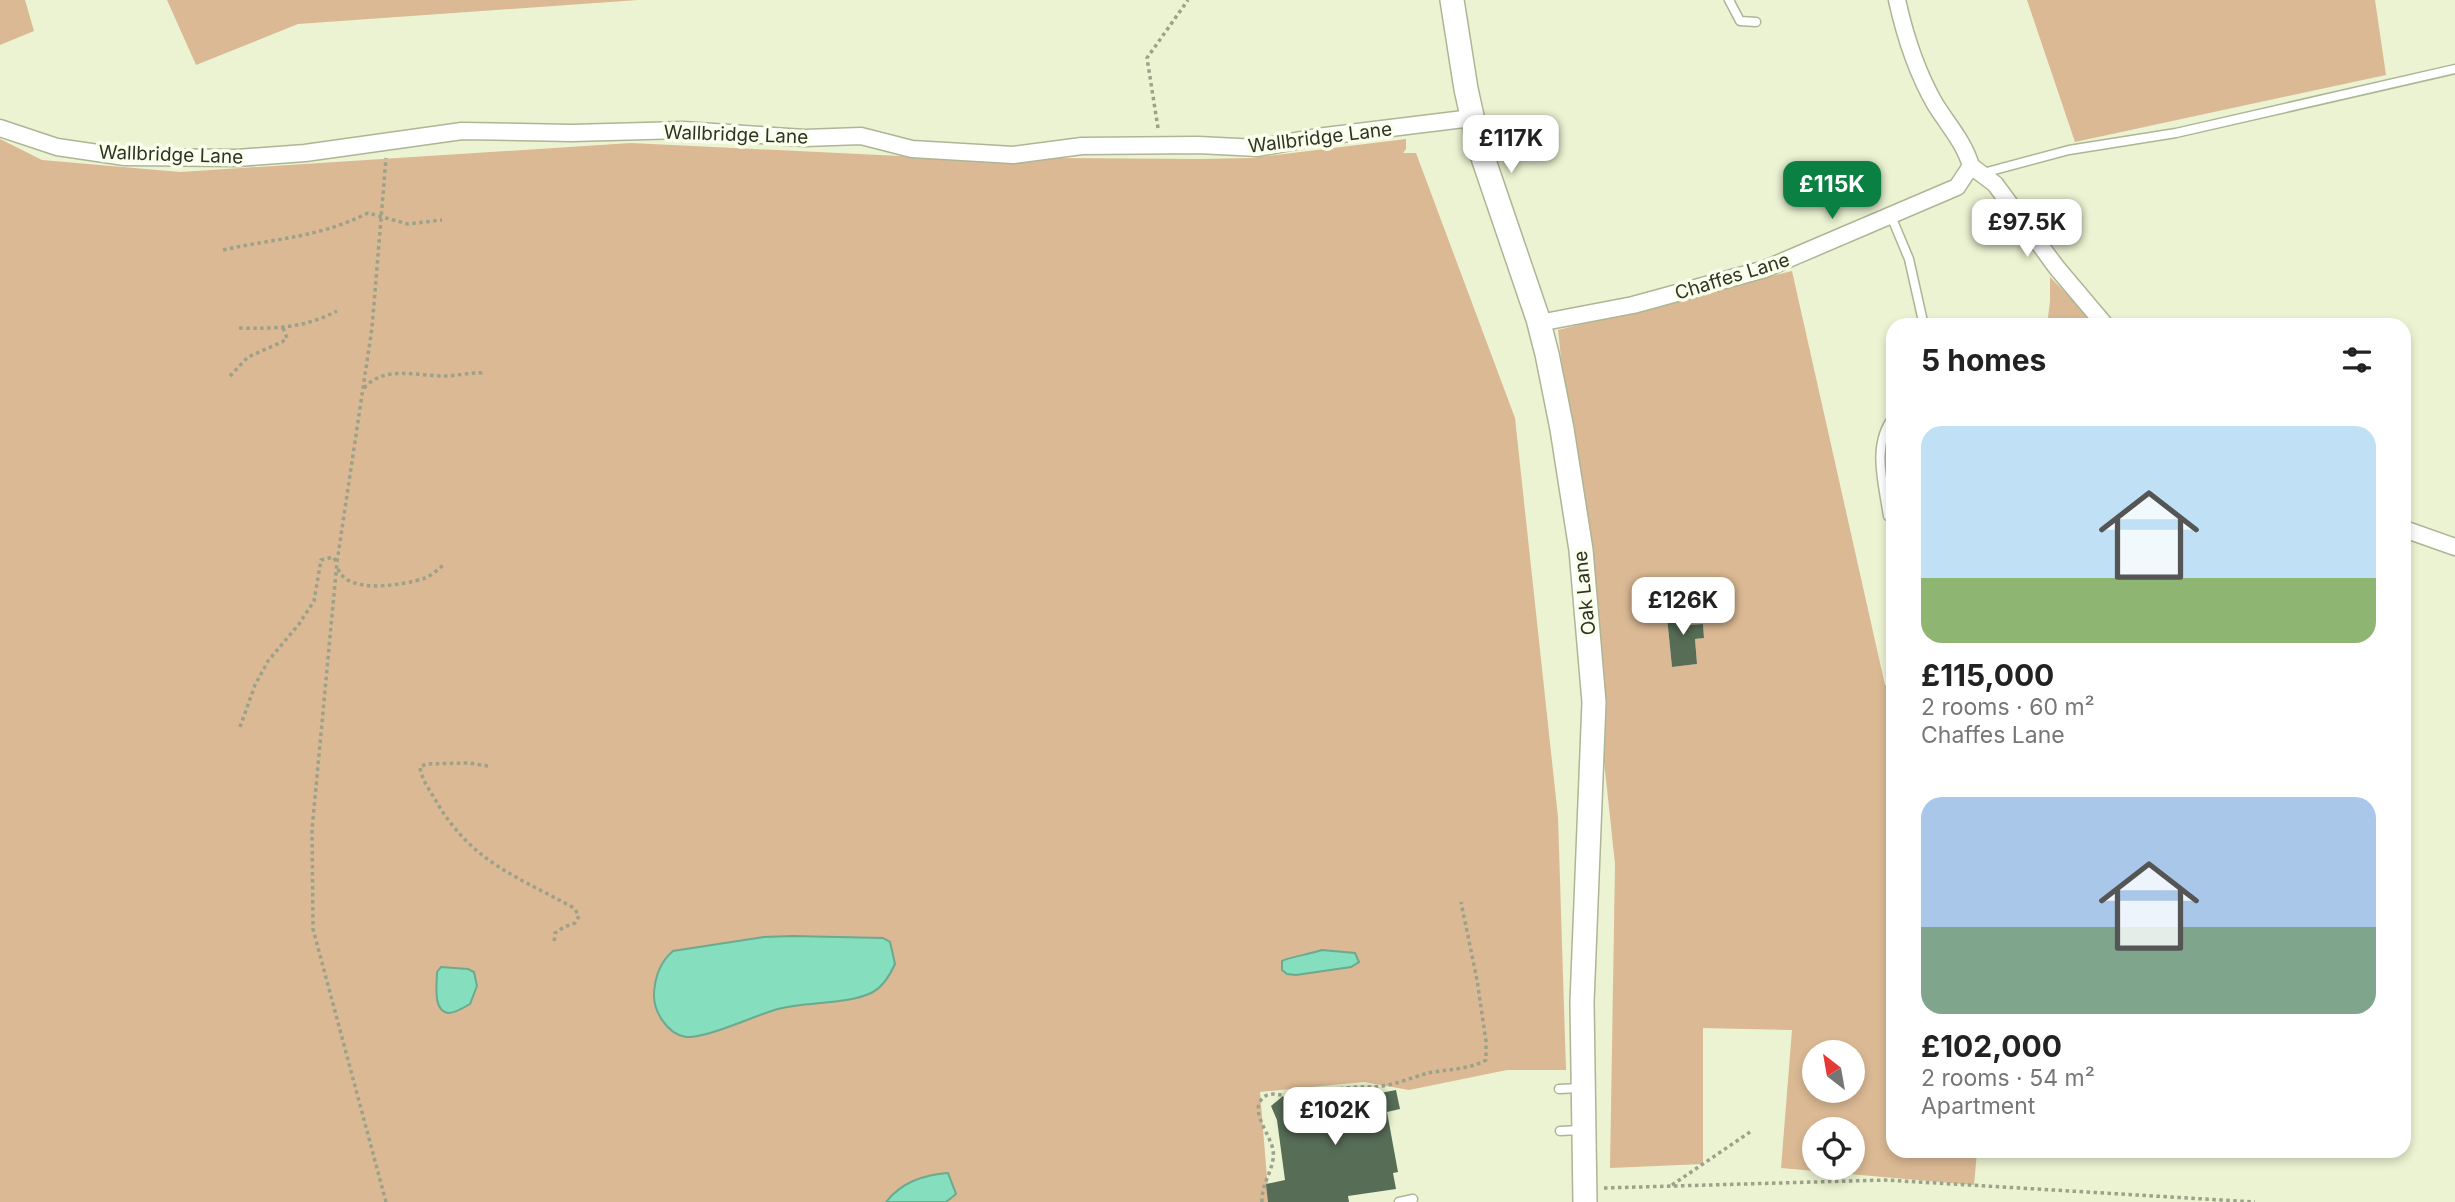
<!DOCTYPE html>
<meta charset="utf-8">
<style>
body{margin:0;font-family:Inter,sans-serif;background:#f2f2f2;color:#222;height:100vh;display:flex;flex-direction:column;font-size:26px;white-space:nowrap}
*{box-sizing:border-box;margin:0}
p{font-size:23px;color:#767676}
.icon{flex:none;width:38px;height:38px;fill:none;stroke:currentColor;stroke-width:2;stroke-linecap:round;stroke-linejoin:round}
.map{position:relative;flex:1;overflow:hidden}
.details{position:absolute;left:1886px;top:318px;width:525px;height:840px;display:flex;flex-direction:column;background:#fff;border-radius:21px;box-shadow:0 4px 10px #0003}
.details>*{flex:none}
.needle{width:46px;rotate:329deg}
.fabs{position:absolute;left:1802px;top:1040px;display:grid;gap:14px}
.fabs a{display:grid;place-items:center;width:63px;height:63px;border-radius:50%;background:#fff;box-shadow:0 4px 10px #0003;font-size:35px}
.price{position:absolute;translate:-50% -60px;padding:0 16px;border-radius:14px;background:#fff;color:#222;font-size:23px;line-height:46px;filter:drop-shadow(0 2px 4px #0008)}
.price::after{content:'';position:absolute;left:50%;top:42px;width:21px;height:16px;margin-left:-10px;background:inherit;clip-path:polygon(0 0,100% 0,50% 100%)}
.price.active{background:#0b8043;color:#fff}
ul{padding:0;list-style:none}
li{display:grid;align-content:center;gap:14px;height:371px;padding:0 35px}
li span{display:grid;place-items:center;height:217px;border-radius:21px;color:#555}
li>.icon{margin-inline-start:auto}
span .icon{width:126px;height:126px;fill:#fffc;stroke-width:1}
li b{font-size:30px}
h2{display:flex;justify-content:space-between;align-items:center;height:84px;padding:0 35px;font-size:30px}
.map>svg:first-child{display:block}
.green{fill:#dbb994;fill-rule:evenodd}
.water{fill:#85debd;stroke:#6baa8f;stroke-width:2}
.building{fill:#576d56}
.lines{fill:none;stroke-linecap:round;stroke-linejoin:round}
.lane-casing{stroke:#adb595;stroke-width:11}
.street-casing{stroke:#adb595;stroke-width:19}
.secondary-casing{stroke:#adb595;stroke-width:26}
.path{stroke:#9ca189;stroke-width:3.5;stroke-dasharray:3.5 3.5;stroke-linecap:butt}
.lane{stroke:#fff;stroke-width:8}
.street{stroke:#fff;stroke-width:16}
.secondary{stroke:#fff;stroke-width:23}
.labels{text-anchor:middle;stroke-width:7;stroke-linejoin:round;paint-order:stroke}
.street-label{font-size:19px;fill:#2f3225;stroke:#faffeb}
</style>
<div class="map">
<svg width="2455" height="1202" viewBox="0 0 2455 1202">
<rect width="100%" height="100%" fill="#ebf3d2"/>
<g class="green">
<polygon points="0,0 25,0 34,31 0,45"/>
<polygon points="167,0 638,0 298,24 196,65"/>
<polygon points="2027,0 2375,0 2386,75 2075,142"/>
<polygon points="0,139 42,160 180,172 631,143 1022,162 1054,158 1199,159 1252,158 1406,139 1406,149 1403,153 1416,153 1515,418 1558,817 1566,1070 1507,1070 1409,1090 1364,1082 1260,1092 1269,1202 0,1202"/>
<path d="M 1792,271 L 1885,685 L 1893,685 L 1894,1152 L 1977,1152 L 1974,1185 L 1781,1168 L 1792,1030 L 1703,1028 L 1703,1164 L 1610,1168 L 1615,864 L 1558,330 ZM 1686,605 L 1688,625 L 1703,624 L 1704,638 L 1695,639 L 1697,664 L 1672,667 L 1666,607 ZM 1815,1052 L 1853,1052 L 1853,1090 L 1815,1090 ZM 1815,1129 L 1853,1129 L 1853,1167 L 1815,1167 Z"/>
<polygon points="2050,277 2098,325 2047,326 2050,301"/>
</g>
<g class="water">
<path d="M 792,936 L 883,938 L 890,942 L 895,964 C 890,975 884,986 873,992 C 849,1005 806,1001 778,1009 C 756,1015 705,1039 686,1037 C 667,1034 653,1011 654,993 C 655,976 660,962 673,951 L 764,937 Z"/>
<path d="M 1322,950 L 1355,953 L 1359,962 L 1351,967 L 1296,975 L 1287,974 L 1282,970 L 1282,961 C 1286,958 1314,953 1322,950 Z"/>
<path d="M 441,967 L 468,969 L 474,972 L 477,986 L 470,1004 C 465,1007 454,1013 449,1013 C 432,1012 437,982 437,972 Z"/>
<path d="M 948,1173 L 956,1194 L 946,1202 L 886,1202 C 902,1182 923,1175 948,1173 Z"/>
</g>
<g class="building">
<polygon points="1686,605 1688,625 1703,624 1704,638 1695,639 1697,664 1672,667 1666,607"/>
<polygon points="1352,1088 1354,1098 1396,1090 1400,1109 1387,1112 1398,1172 1393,1173 1396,1189 1348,1196 1349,1202 1268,1202 1266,1184 1285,1180 1277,1120 1271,1106 1283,1096 1287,1103 1332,1096 1332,1092"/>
</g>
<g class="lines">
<defs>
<g id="lane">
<polyline points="1729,0 1740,21 1756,22"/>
<polyline points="1983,173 2069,150 2176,133 2455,69"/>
<polyline points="1891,216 1909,259 1924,326"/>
<path d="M 1888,516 C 1883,482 1871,444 1894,416"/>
<polyline points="1559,1089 1580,1088"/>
<polyline points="1560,1131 1581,1130"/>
<polyline points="1399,1202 1413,1199"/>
</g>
<g id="street">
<polyline points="0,128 57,147 125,157 237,158 305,153 462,131 572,133 683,130 805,138 861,136 912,149 1013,155 1082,146 1198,145 1258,148 1317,137 1472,118"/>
<polyline points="1971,166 1995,184 2057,268 2106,326"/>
<path d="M 1539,323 L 1633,305 L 1765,269 L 1957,187 L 1971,166 C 1964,142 1948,125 1935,104 C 1916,71 1905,36 1897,0"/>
<polyline points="2404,529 2455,547"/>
</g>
<polyline id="secondary" points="1452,0 1466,89 1478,143 1538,319 1547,354 1562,429 1581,550 1594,702 1582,1002 1585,1202"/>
</defs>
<use href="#lane" class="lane-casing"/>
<use href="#street" class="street-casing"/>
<use href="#secondary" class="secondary-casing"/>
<g class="path">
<polyline points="1158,128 1147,58 1188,0"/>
<path d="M 223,250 C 276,238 318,238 368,213 L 408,224 L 442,220"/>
<path d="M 239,328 C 276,329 304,328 337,311"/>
<polyline points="230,376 248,357 282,342 287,338 283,328"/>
<path d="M 364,388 C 385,365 416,376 444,376 C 457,376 470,372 483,373"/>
<path d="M 338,569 C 348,595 404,585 425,578 C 432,575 438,570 443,565"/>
<polyline points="240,727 255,685 268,661 299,624 314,601 321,560 333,557 336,561"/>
<path d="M 488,766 L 469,763 L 426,764 L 420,767 C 422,782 432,793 439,806 C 474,863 518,877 574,908 L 579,916 L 575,923 L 564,927 L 555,933 L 554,943"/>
<polyline points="1672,1185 1750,1132"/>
<polyline points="1604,1188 1885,1180 2255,1202"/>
<polyline points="386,1202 313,929 312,830 337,562 372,328 386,158"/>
<path d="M 1262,1202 C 1261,1183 1276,1167 1273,1150 C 1271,1136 1251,1113 1261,1100 C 1270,1088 1286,1098 1297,1098 C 1311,1097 1325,1091 1339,1089 C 1353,1086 1367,1088 1382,1086 C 1397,1084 1413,1077 1428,1073 C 1448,1069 1468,1070 1486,1060 L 1486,1041 L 1477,980 L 1461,902"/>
</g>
<use href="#lane" class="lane"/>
<use href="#street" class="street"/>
<use href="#secondary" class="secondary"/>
</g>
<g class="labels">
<g class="street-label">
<text transform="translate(736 134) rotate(2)" y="7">Wallbridge Lane</text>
<text transform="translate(1320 137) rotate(-7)" y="7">Wallbridge Lane</text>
<text transform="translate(171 154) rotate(2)" y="7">Wallbridge Lane</text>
<text transform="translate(1732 276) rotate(-17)" y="7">Chaffes Lane</text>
<text transform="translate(1584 593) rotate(-96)" y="7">Oak Lane</text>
</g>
</g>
</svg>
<div class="fabs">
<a><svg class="needle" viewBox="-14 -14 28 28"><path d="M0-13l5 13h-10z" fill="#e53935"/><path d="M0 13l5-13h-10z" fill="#767676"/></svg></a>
<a><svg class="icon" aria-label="locate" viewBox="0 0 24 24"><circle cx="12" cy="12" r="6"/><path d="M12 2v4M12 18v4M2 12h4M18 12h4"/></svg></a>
</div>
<b class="price" style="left:1511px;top:175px">£117K</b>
<b class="price active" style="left:1832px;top:221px">£115K</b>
<b class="price" style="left:2027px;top:259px">£97.5K</b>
<b class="price" style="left:1683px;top:637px">£126K</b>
<b class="price" style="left:1335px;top:1147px">£102K</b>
<section class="details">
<h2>5 homes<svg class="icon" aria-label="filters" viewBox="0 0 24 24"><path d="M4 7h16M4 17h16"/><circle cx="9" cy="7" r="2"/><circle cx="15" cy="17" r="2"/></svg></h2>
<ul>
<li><span style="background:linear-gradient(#bfe0f5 70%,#8fb573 0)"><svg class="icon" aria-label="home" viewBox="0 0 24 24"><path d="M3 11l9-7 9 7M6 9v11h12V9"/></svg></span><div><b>£115,000</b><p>2 rooms · 60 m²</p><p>Chaffes Lane</p></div></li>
<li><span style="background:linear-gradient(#a9c7e8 60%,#7fa58c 0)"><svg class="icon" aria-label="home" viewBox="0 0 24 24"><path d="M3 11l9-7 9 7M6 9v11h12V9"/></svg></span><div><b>£102,000</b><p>2 rooms · 54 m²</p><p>Apartment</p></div></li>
</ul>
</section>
</div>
